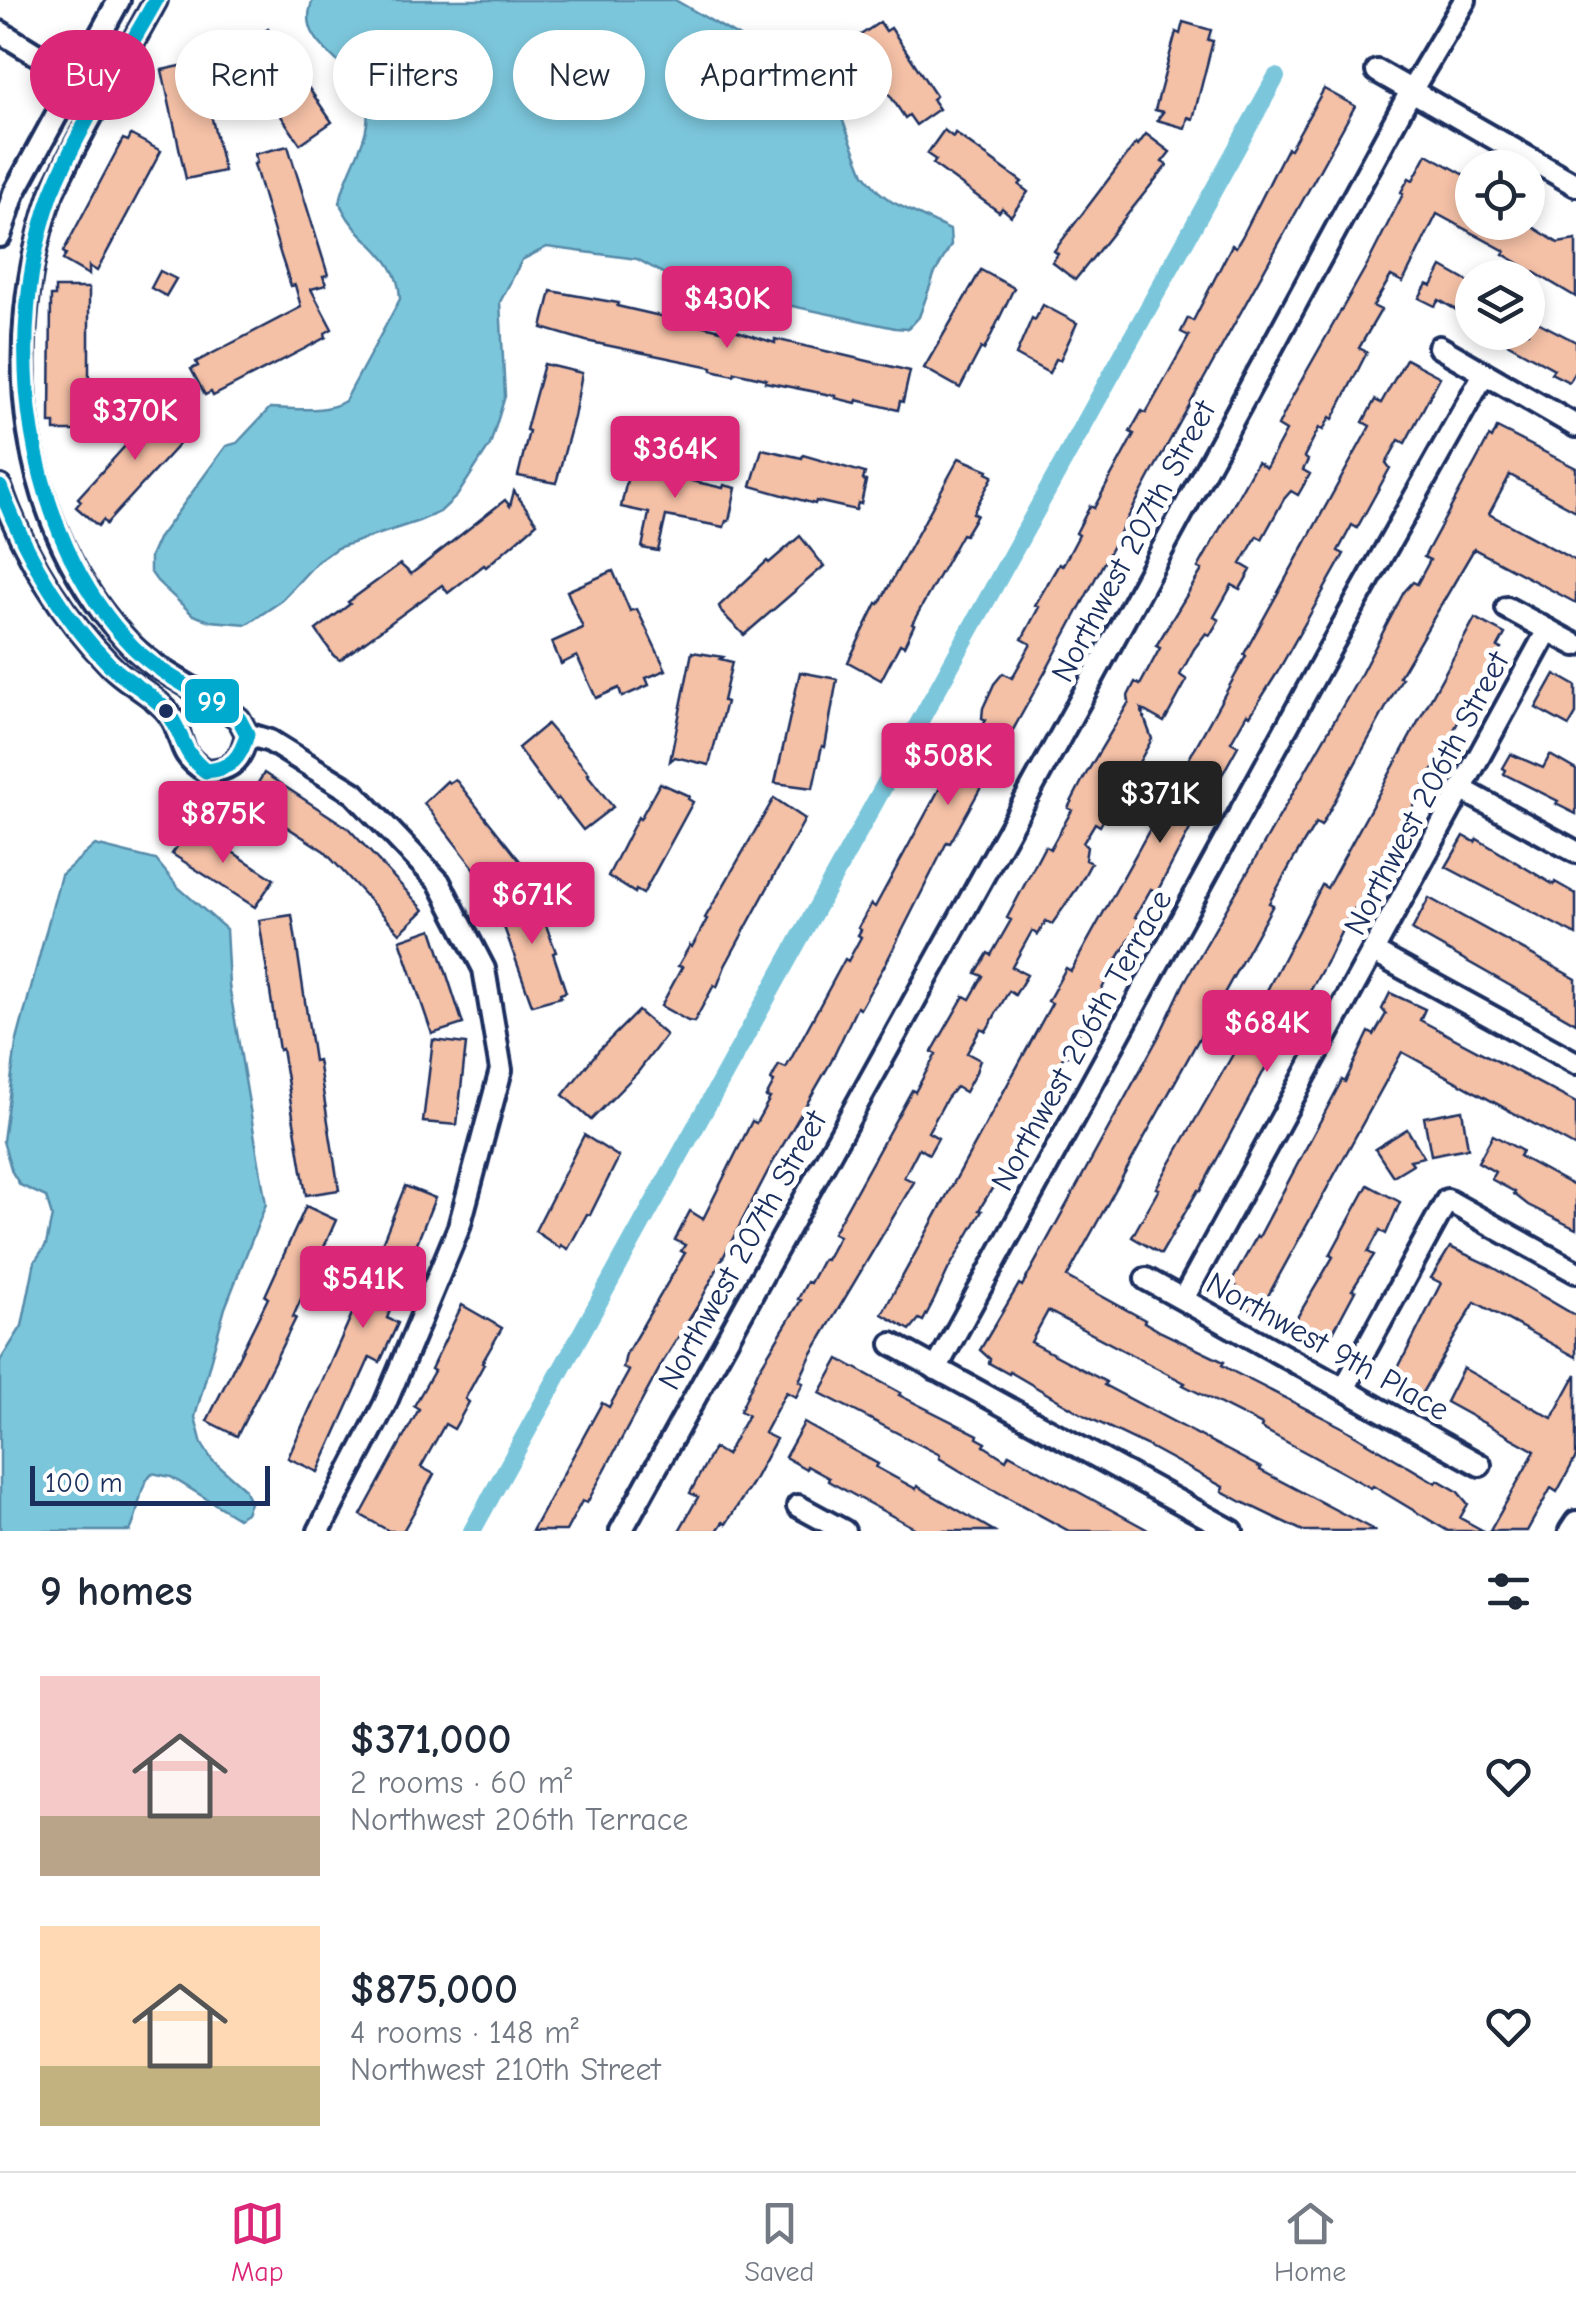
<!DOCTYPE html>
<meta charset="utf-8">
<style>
body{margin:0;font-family:"Comic Neue",sans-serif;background:#f2f2f3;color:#1f2937;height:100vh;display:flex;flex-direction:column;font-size:38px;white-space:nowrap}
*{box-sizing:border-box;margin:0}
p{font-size:32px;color:#747a83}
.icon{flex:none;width:55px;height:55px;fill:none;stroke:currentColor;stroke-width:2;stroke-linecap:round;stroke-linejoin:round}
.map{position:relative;height:1531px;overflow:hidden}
.drawer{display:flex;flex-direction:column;background:#fff;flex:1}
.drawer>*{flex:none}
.top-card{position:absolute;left:30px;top:30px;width:1000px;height:90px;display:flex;gap:20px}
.buttons{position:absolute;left:1455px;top:150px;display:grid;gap:20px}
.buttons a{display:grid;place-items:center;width:90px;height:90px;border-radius:50%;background:#fff;box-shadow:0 5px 15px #0003;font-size:50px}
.scale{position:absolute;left:30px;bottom:25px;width:240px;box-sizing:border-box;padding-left:10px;border:5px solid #1b2f5e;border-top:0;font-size:28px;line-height:35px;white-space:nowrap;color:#1b2f5e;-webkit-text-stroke:8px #fff;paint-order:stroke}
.price{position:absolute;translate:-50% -85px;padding:0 22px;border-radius:10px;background:#db2777;color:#fff;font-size:32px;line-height:65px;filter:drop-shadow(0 2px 5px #0008)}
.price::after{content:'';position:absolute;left:50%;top:60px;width:30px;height:22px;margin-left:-15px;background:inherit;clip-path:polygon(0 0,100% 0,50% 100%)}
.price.selected{background:#222;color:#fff}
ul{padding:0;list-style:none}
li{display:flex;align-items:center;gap:30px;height:250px;padding:0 40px}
li span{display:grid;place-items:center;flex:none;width:280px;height:200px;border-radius:0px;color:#555}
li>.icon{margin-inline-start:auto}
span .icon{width:120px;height:120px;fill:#fffc;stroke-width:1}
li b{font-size:42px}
h2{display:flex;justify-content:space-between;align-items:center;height:120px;padding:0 40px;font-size:42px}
.pill{padding:0 35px;border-radius:45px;background:#fff;box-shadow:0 5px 15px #0003;font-size:35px;line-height:90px}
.pill.selected{background:#db2777;color:#fff}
.menu{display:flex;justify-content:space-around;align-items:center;height:140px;border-top:2px solid #e0e1e3;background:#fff;font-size:28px;color:#747a83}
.menu a{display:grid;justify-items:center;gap:5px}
.menu .selected{color:#db2777}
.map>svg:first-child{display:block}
.water{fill:#7bc6db;stroke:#558aa9;stroke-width:2.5}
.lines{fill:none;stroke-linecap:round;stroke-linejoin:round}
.canal{stroke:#7bc6db;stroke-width:18}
.building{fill:#f4c0a6;stroke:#1b2f5e;stroke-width:2.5}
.street-casing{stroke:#1b2f5e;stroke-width:28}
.street{stroke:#fff;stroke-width:20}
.bus-1-casing{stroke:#fff;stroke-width:22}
.bus-1{stroke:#00a9ce;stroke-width:15}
.bus-dot{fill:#1b2f5e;stroke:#fff;stroke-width:4}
.labels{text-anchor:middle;stroke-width:10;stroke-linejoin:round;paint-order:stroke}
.street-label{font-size:32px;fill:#1b2f5e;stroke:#fff}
.line-badge{stroke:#fff;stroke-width:4}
.badge-label{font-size:28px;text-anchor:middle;font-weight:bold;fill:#fff}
</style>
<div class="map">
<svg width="1576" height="1531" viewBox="0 0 1576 1531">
<rect width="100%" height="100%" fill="#fff"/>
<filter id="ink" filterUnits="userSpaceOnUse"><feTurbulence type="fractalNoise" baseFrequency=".01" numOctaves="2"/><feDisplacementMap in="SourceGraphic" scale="20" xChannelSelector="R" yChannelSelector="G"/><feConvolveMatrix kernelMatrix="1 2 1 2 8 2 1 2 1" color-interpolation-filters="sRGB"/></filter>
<g filter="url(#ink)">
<g class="water">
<path d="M 313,0 L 675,0 L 814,80 L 835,101 L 864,174 L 878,191 L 892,202 L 950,230 L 951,245 L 934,275 L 919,317 L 908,329 L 895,328 L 679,282 L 637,259 L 547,247 L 522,260 L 500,302 L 505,396 L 490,445 L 457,496 L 440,512 L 419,521 L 337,548 L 317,562 L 280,602 L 247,624 L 210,621 L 193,615 L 157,581 L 150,571 L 150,557 L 158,539 L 226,446 L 237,443 L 270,408 C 293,408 325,414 345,401 L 400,299 C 399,252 355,242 340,203 C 345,167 377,136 365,97 C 355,62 293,45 313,0 Z"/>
<path d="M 95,845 L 156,860 L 179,888 L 226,929 L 229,985 L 266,1204 L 225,1308 L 195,1417 L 202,1444 L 212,1460 L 244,1488 L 250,1503 L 246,1513 L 238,1518 L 171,1477 L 152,1473 C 138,1487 140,1513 130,1531 L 0,1531 L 0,1361 L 22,1326 L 35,1261 L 46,1245 L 52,1216 L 46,1197 L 20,1185 L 12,1172 L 3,1141 L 16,1044 L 61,875 Z"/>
</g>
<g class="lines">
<polyline class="canal" points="472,1531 1276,77"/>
</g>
<g class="building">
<polygon points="880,22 886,31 891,28 936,96 932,99 939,109 916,125 909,115 905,118 859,49 862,47 856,38"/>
<polygon points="1183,22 1211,30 1208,40 1213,41 1193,119 1188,117 1185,128 1157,120 1163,112 1155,110 1176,32 1180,34"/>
<polygon points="268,29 332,122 300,144 237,51"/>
<polygon points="199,62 224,171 186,179 162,70"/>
<polygon points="1324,89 1355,106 1154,469 1048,667 950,843 947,842 887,961 860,1009 857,1007 831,1062 769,1169 700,1302 664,1360 587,1503 582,1501 566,1531 532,1531 602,1403 609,1407 629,1371 623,1368 626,1354 685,1253 681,1251 685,1245 675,1240 690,1211 703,1219 752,1121 756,1123 770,1098 766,1097 774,1082 771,1080 779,1065 786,1068 845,959 848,961 861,937 858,935 861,930 858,928 871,904 875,907 961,749 968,753 986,720 982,718 983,708 994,684 1003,673 1012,678 1031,644 1022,639 1039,607 1035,605 1059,564 1062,566 1069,554 1079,535 1076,533 1090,506 1094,508 1134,434 1130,432 1142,411 1146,413 1189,336 1181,332 1188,318 1193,321 1232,245 1236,247 1242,237 1287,148 1290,149"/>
<polygon points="944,130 953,137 955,133 1022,182 1019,185 1028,192 1011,216 1002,208 999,212 933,164 936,160 927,154"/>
<polygon points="1146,134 1170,152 1162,162 1167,165 1075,280 1052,262 1058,254 1054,251 1136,143 1138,145"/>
<polygon points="131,135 161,151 97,271 89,266 89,275 63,260 66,254 63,252 123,139 128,141"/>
<polygon points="288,146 328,275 323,276 326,285 311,289 332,329 325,333 326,337 304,349 213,396 211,392 205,395 191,369 198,366 196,362 301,307 295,285 291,286 281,256 254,164 257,163 255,154"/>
<polygon points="1427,154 1472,179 1472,222 1525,222 1558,243 1576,240 1576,297 1503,254 1505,251 1437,214 1403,282 1391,276 1373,306 1381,310 1359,348 1367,352 1333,419 1330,417 1323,430 1319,428 1304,457 1308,460 1303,470 1310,474 1298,495 1291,491 1284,499 1262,539 1257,536 1241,564 1251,570 1240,589 1232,585 1214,617 1219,620 1210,635 1206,633 1194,649 1180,675 1187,680 1164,722 1141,709 1152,739 1127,784 1131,787 1123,801 1119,799 1107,821 1104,819 1100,826 1095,823 1083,843 1087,847 1085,860 1091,863 1078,887 1052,924 1046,921 1038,935 1032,931 1012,967 1027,975 1015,995 1009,991 986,1031 981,1028 967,1053 980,1060 976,1072 965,1092 956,1087 947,1098 928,1132 938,1138 929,1154 919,1148 904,1177 914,1182 811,1355 799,1381 803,1383 796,1397 786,1392 764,1433 776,1439 752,1483 726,1524 723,1522 717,1531 679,1531 698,1497 690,1493 714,1448 726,1455 748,1415 740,1411 759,1369 801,1300 798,1299 807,1282 810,1283 823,1259 826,1260 839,1236 833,1233 912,1090 915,1092 936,1054 932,1052 964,996 970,999 983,976 976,973 988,953 991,955 1011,920 1007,918 1045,846 1050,849 1072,810 1068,808 1083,779 1129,702 1128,696 1135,682 1140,685 1160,648 1156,646 1202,570 1198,568 1257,462 1266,468 1286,431 1278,426 1292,397 1368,263 1403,194 1401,192 1409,178 1413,180"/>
<polygon points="1442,267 1472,284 1472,319 1439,300 1435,306 1419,298 1427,284 1432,286"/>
<polygon points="981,270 1014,288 984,350 981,348 960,388 924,368"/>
<polygon points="160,271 176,279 166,296 151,288"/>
<polygon points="55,288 89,288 89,423 85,423 85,431 55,431 55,423 50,423 51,296 55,296"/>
<polygon points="551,291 618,303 617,306 721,330 722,326 775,343 775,339 910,371 903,402 900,401 898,410 857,400 856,403 835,398 836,396 765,382 766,379 735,372 734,375 712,370 712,367 586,341 542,328"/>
<polygon points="1043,305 1077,323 1060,360 1056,359 1049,373 1016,355 1032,318 1035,320"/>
<polygon points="1528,317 1576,342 1576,370 1569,382 1551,373 1554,369 1487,332 1528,332"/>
<polygon points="1406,359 1440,377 1405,443 1399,440 1386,463 1390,468 1357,528 1352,525 1338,551 1344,554 1277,673 1250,716 1247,714 1231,742 1238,746 1212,793 1210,791 1157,892 1151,889 1135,917 1141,920 1118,958 1122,960 1110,980 1107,979 1068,1056 1065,1054 1045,1090 1049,1092 995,1188 993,1187 979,1210 982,1211 948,1270 934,1300 923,1321 919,1319 910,1330 882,1314 1052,1003 1048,1001 1066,968 1071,971 1246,656 1244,654 1370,426 1363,422 1375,400 1381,403"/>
<polygon points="544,364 582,373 574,417 556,483 518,476 529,431 526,430"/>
<polygon points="173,400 194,419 188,426 192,430 106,524 103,520 98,526 76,507 81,501 78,498 164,403 167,406"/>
<polygon points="1497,428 1576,468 1576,511 1510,475 1489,514 1576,561 1576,603 1474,549 1399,677 1402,678 1321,826 1316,823 1295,857 1269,903 1273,905 1067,1277 1145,1320 1144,1322 1161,1332 1224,1362 1222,1365 1234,1372 1340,1426 1436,1483 1438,1480 1457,1491 1468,1504 1460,1518 1484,1531 1448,1531 1373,1486 1371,1488 1261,1428 1262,1425 1183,1385 1185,1383 1048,1311 1031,1342 1106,1382 1104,1385 1261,1468 1260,1470 1376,1531 1303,1531 1242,1502 1222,1491 1223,1487 1146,1445 1087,1417 1010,1372 1009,1374 989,1363 990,1359 980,1350 1019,1284 1022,1286 1159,1036 1184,983 1361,674 1404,592 1413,582 1417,584 1430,560 1424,557 1489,437 1492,439"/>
<polygon points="762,449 802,458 803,455 865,473 863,480 866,481 861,504 858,503 856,510 816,501 815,504 751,486"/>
<polygon points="959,458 988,470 987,473 993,476 973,513 977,515 965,535 962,534 912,624 914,625 904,646 900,644 881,680 848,662 877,603 879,604"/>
<polygon points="630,466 693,478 692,481 723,488 724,485 736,488 729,521 726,521 724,527 666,516 658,551 642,548 649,513 621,507"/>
<polygon points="514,491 537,523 529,530 486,567 484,565 448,593 442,585 340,660 334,656 316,630 350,604 348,602 400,564 411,574 505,500 510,506"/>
<polygon points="800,536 824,566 744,635 722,613 719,606 767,561 769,563"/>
<polygon points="613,571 630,611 637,609 666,670 646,678 649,685 622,697 619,688 596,698 577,656 561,664 552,642 583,628 567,591"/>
<polygon points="1475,618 1505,634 1498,647 1502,649 1466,707 1375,879 1347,920 1328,959 1304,1002 1301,1001 1200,1191 1198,1190 1161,1254 1132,1237 1159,1189 1156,1188 1240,1042 1322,885 1327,888"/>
<polygon points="692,652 723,657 720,659 732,662 723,701 726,702 709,765 675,757 670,761"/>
<polygon points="800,672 837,679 825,747 822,746 813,788 775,783"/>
<polygon points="1555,674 1576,686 1576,714 1569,726 1536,708"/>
<polygon points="547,724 589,773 587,774 613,807 583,830 558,798 556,800 518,748"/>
<polygon points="1511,754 1543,768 1550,755 1576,770 1576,814 1556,804 1558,801 1504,774 1506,770 1503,768"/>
<polygon points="264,773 348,828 424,910 400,933 324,851 247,801"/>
<polygon points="455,779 520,861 514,866 516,869 490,889 424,803 447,781 449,783"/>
<polygon points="660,783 689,796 688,799 693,802 643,894 636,890 635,893 608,876 638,817 640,819"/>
<polygon points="774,798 805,819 725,966 717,987 714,985 694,1022 688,1021 661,1006 682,967 678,966 690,945 692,947 707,919 705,918"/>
<polygon points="191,825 274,879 255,907 172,854"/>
<polygon points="1464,836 1475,842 1477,839 1554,885 1555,882 1576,894 1576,935 1446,867"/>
<polygon points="526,892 527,895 534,893 556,952 553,953 566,992 560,994 561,997 532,1005 495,902"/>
<polygon points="1429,898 1576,979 1576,1023 1412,930"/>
<polygon points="292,915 314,1061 318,1060 339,1190 306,1195 282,1049 279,1050 259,920"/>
<polygon points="432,929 463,1024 432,1034 400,940"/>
<polygon points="1390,993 1425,1009 1420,1020 1576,1103 1576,1147 1402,1052 1258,1314 1230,1298 1236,1286 1231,1283 1257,1236 1259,1237 1342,1080 1345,1082 1369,1032 1374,1035 1386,1014 1382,1009"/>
<polygon points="638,1011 666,1035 638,1072 591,1120 563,1095 599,1050"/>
<polygon points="433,1040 466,1044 457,1125 423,1122"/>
<polygon points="1462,1110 1468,1148 1431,1155 1424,1117"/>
<polygon points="1407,1129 1424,1157 1410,1160 1413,1164 1393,1176 1375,1149"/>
<polygon points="584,1135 619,1157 590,1215 587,1214 568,1249 561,1245 560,1248 535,1231"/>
<polygon points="1493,1135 1522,1151 1519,1156 1576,1187 1576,1229 1528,1205 1514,1194 1515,1192 1491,1179 1495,1172 1478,1162"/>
<polygon points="1368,1185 1400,1202 1386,1234 1380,1230 1368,1252 1374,1255 1352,1290 1355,1291 1332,1334 1323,1346 1318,1344 1317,1347 1289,1331 1333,1257 1330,1255"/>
<polygon points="405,1186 435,1198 387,1318 398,1323 380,1362 370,1357 318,1472 288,1458 368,1278"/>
<polygon points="306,1206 336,1220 293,1317 296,1318 237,1436 207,1421 268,1298 265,1296"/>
<polygon points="1450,1247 1491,1266 1576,1316 1576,1357 1475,1302 1419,1398 1391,1382 1441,1283 1431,1278"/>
<polygon points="462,1305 502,1328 482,1363 484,1364 465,1399 469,1402 454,1429 445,1424 421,1467 434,1474 415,1510 403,1531 389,1531 361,1515 419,1409 414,1406 434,1371 431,1369"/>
<polygon points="839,1359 901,1393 899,1395 978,1435 977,1438 986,1443 984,1446 1006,1460 1009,1454 1150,1531 1069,1531 972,1478 939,1458 940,1455 820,1393"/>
<polygon points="1463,1368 1552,1418 1576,1374 1576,1457 1557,1492 1551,1488 1527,1531 1490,1531 1535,1451 1446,1402"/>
<polygon points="804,1423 878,1464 876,1467 916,1489 917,1486 994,1531 920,1531 828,1481 829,1478 807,1466 806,1469 785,1457"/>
</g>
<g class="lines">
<defs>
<g id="street">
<polyline points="0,32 104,96"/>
<polyline points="1377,71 1576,185"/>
<polyline points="0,236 14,193 119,0"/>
<polyline points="1439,347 1576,426"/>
<path d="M 0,487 C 23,553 61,615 110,665 C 126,682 149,692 165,709 C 187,732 172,752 206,771 C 233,771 242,758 247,734 L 239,719 C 206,692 162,676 132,646 C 16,527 0,346 51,195 C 82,128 121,65 156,0"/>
<polyline points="1507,608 1576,645"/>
<polyline points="247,734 270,741 354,793 439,882 484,969 501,1070 459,1227 385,1404 319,1531"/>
<polyline points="1463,790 1576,852"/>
<polyline points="1374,952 1576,1063"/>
<polyline points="1146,1279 1480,1465"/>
<polyline points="1183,1299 1548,630"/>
<polyline points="892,1344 1232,1531"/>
<polyline points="936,1369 1329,650 1484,374"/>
<polyline points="1344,1389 1447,1200 1576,1272"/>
<polyline points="798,1506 844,1531"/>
<polyline points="621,1531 1086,690 1411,91 1465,0"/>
<polyline points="1570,1531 1576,1522"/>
</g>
</defs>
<use href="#street" class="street-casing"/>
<use href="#street" class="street"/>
<defs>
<path id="bus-1" d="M 0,487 C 25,553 60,614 109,664 C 126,681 148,691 164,708 C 184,730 179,752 206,771 C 231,769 241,758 247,734 L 239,719 C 205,694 163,677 133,647 C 24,535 0,337 52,193 C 79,126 121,63 156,0"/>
</defs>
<use href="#bus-1" class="bus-1-casing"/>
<use href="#bus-1" class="bus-1"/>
</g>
</g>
<circle class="bus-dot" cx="166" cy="711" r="9"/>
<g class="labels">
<g class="street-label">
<text transform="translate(1133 541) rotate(-62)" y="11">Northwest 207th Street</text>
<text transform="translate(1426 793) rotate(-62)" y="11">Northwest 206th Street</text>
<text transform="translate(1081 1040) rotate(-61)" y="11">Northwest 206th Terrace</text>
<text transform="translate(742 1250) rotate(-61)" y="11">Northwest 207th Street</text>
<text transform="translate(1328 1346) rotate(29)" y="11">Northwest 9th Place</text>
</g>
</g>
<rect class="line-badge" x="183" y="677" width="58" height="48" rx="10" fill="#00a9ce"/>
<g class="badge-label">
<text x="212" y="711">99</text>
</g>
</svg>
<div class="buttons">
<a><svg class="icon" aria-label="locate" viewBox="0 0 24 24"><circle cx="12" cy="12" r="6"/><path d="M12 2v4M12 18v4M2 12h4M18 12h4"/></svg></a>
<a><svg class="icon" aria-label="layers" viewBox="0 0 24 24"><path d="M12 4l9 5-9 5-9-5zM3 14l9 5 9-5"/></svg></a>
</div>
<div class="scale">100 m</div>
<b class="price" style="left:727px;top:351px">$430K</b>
<b class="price" style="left:135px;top:463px">$370K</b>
<b class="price" style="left:675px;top:501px">$364K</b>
<b class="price" style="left:948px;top:808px">$508K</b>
<b class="price selected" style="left:1160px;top:846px">$371K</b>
<b class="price" style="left:223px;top:866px">$875K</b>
<b class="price" style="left:532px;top:947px">$671K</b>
<b class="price" style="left:1267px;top:1075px">$684K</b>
<b class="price" style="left:363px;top:1331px">$541K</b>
<div class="top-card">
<a class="pill selected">Buy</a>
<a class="pill">Rent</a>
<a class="pill">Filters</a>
<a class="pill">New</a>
<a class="pill">Apartment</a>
</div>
</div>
<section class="drawer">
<h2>9 homes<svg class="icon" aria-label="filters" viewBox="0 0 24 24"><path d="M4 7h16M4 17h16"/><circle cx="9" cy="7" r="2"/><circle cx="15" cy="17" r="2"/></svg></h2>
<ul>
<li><span style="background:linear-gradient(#f6c9c9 70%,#b9a48a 0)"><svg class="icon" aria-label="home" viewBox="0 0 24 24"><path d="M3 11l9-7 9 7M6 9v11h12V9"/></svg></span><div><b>$371,000</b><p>2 rooms · 60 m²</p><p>Northwest 206th Terrace</p></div><svg class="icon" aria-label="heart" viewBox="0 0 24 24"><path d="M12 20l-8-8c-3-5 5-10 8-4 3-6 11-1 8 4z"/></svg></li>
<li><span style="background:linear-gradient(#ffd9b3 70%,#c2b280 0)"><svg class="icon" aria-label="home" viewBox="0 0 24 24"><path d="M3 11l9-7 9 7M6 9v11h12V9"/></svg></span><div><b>$875,000</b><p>4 rooms · 148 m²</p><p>Northwest 210th Street</p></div><svg class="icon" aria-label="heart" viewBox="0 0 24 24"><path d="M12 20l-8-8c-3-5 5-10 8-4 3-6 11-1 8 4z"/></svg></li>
</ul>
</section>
<nav class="menu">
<a class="selected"><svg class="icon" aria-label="map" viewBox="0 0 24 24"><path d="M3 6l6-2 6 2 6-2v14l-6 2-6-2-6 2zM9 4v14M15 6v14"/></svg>Map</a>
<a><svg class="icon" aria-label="saved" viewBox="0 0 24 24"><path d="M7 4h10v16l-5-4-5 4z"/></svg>Saved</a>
<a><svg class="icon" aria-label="home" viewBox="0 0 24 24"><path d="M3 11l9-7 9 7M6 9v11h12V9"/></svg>Home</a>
</nav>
